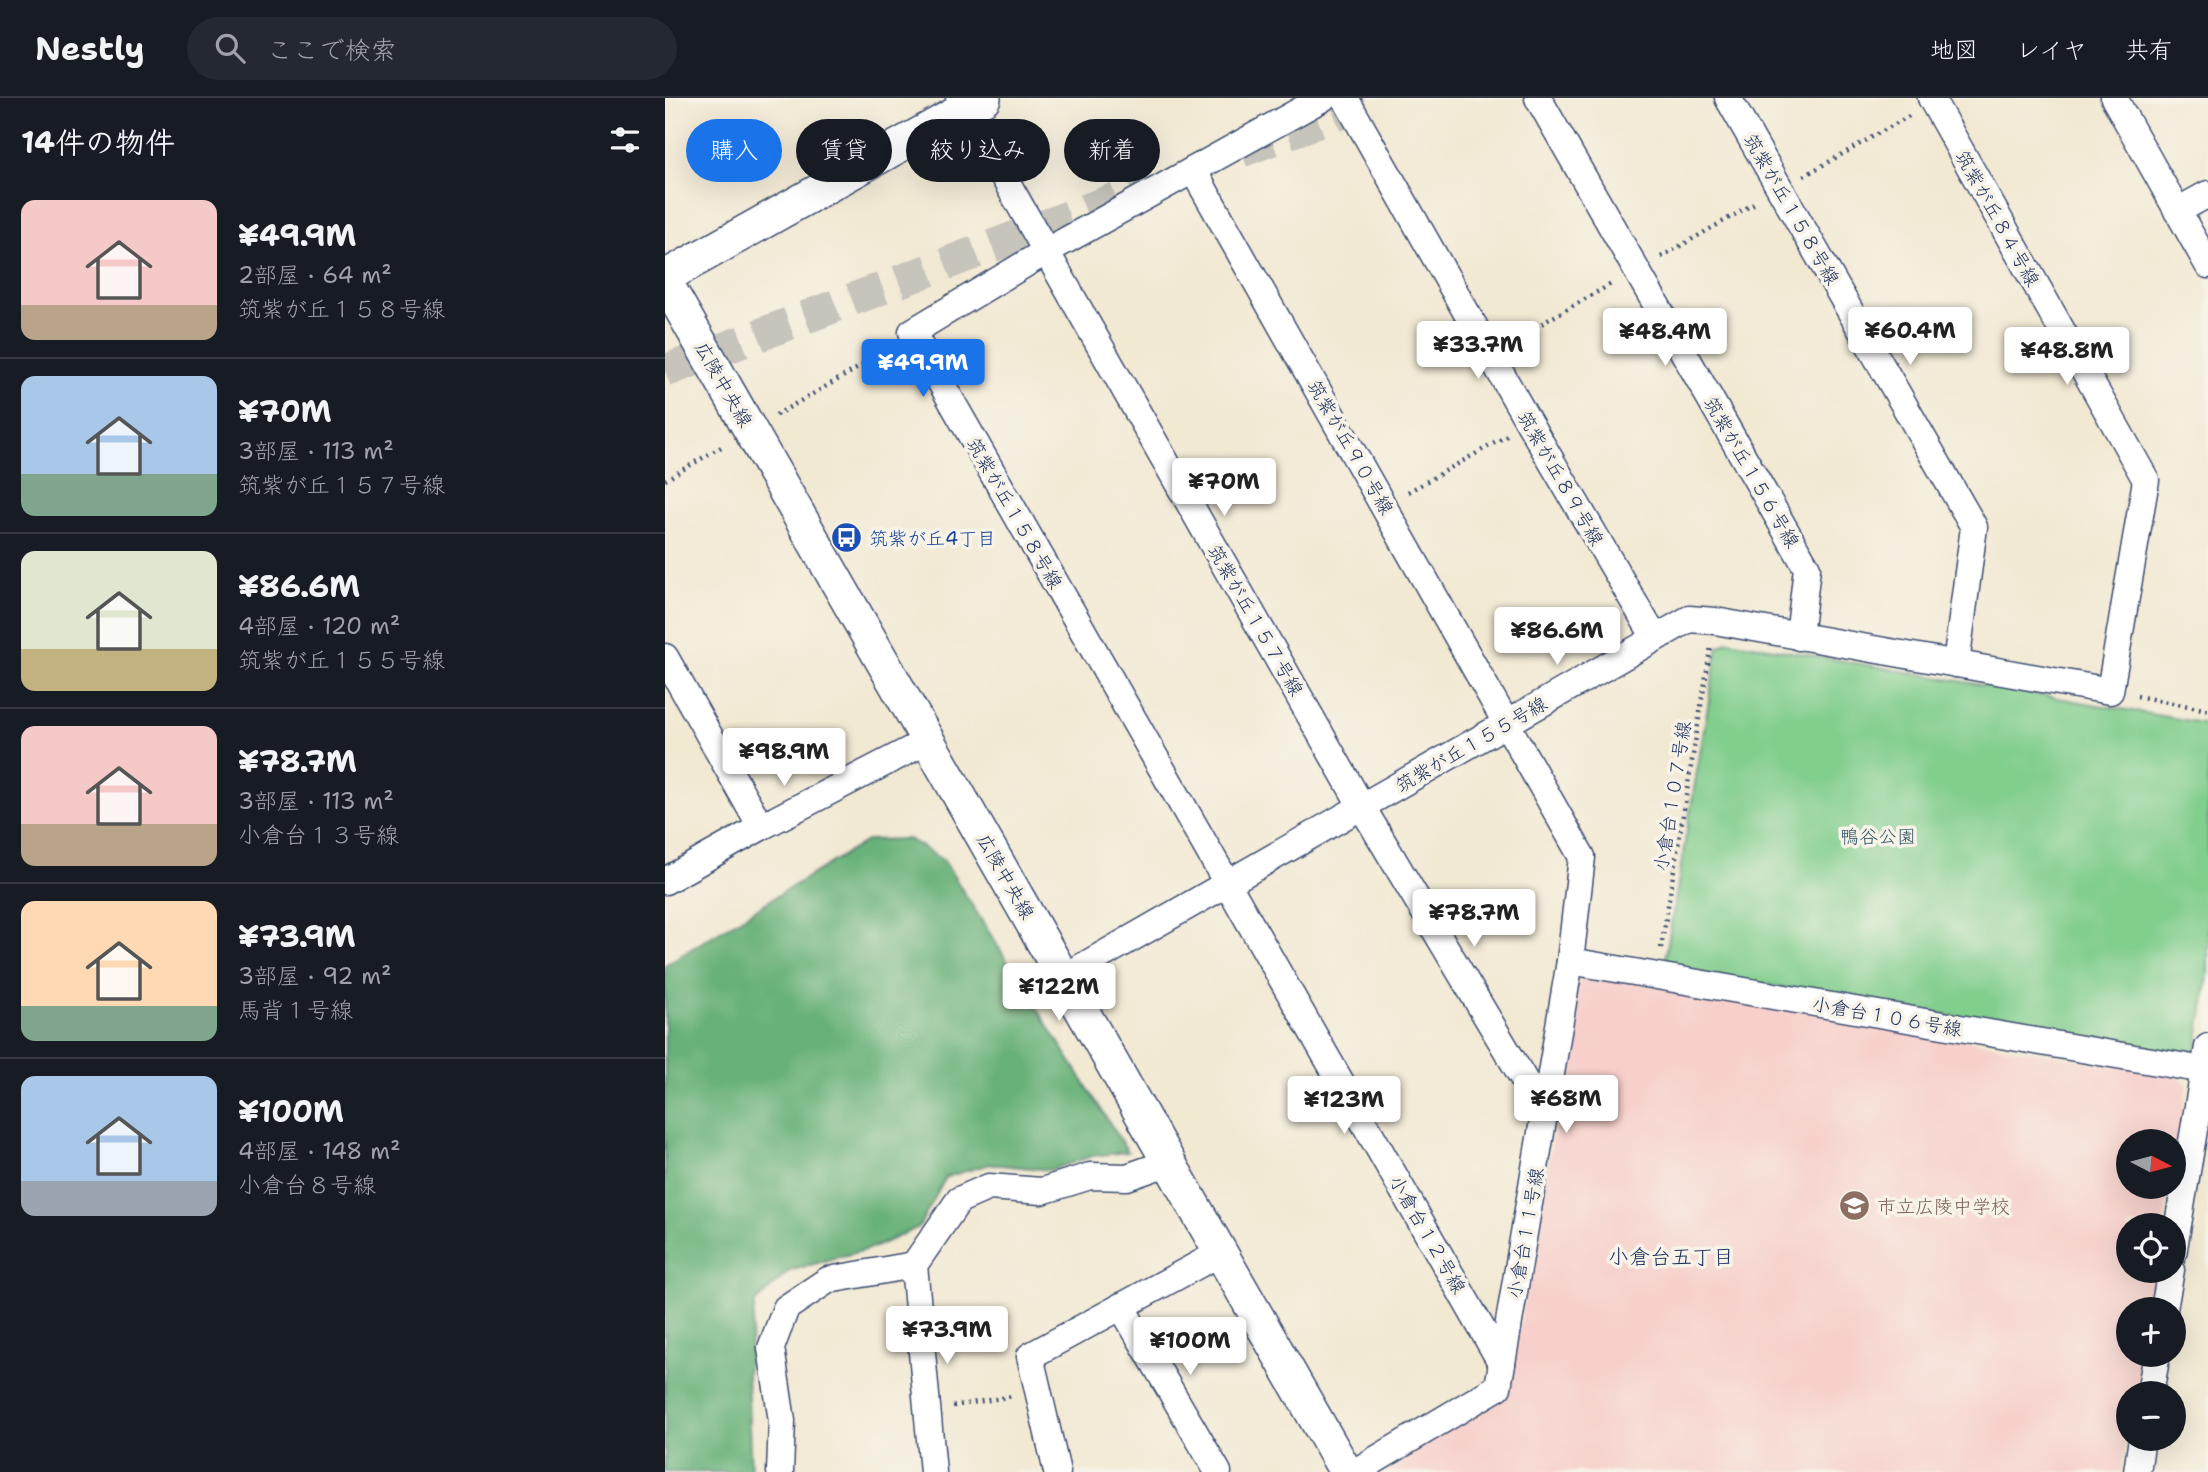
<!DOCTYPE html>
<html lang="ja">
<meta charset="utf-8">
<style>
body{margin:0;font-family:"Shantell Sans","Klee One",sans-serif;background:#242831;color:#f1f3f6;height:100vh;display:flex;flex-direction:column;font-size:26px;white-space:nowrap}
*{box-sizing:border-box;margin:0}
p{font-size:23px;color:#9ea1a6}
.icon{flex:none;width:38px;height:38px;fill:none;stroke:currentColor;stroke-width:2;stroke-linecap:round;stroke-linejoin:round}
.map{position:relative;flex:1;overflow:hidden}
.sheet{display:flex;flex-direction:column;background:#171b24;width:665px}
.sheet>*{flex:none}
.top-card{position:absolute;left:21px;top:21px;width:665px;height:63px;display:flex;gap:14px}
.needle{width:46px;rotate:96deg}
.fabs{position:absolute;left:1451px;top:1031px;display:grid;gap:14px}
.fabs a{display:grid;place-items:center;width:70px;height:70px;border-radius:50%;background:#171b24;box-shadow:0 7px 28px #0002;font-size:35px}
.price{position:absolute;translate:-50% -60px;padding:0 16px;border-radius:7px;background:#fff;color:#222;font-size:23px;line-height:46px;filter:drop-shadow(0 2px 4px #0008)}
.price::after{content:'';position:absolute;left:50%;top:42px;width:21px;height:16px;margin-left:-10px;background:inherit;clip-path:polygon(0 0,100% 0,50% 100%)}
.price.active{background:#1a73e8;color:#fff}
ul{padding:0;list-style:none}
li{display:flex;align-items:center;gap:21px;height:175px;padding:0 21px}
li+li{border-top:2px solid #363941}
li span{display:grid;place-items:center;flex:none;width:196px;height:140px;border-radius:14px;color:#555}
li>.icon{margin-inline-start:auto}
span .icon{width:84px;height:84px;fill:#fffc;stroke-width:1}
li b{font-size:30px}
h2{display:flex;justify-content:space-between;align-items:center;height:84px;padding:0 21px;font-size:30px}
.pill{padding:0 24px;border-radius:32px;background:#171b24;box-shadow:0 7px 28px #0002;font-size:24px;line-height:63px}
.pill.active{background:#1a73e8;color:#fff}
header{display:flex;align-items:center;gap:42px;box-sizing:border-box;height:98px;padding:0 35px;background:#171b24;border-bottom:2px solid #363941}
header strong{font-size:33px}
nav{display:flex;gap:38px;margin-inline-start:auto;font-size:24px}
.search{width:490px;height:63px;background:#242831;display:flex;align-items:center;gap:18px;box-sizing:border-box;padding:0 24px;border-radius:38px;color:#9ea1a6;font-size:26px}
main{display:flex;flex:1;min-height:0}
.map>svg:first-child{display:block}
.built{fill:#f7d0cc}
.green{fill:#81ce8d;stroke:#4e7e76;stroke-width:2}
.forest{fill:#68b178;stroke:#42706b;stroke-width:2}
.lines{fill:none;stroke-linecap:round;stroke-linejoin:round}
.tertiary-tunnel{stroke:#c7c4bc;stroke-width:33;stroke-dasharray:33 17;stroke-linecap:butt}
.minor-casing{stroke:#3b4b70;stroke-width:29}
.tertiary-casing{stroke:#3b4b70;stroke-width:36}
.path{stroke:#3b4b70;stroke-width:4.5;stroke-dasharray:2 5;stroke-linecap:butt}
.minor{stroke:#fff;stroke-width:26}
.tertiary{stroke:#fff;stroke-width:33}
.labels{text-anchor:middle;stroke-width:7;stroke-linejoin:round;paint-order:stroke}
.street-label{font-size:19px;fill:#1b2f5e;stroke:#f7f3e8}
.transit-label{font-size:19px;fill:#164399;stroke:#f7f3e8;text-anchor:start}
.park-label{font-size:19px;fill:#34576a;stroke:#f7f3e8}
.education-label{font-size:19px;fill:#785e54;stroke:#f7f3e8;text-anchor:start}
.neighbourhood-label{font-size:21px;fill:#1b2f5e;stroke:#f7f3e8}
</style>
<header>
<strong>Nestly</strong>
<div class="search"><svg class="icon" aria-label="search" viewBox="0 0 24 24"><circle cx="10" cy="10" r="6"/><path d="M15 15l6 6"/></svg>ここで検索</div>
<nav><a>地図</a><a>レイヤ</a><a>共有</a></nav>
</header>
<main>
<section class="sheet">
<h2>14件の物件<svg class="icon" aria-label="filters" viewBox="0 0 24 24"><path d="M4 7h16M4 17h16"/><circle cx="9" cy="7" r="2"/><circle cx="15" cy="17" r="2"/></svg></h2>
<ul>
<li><span style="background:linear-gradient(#f6c9c9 75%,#b9a48a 0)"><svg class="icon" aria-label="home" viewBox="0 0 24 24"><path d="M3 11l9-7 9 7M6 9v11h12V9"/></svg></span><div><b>¥49.9M</b><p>2部屋 · 64 m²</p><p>筑紫が丘１５８号線</p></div></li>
<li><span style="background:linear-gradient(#a9c7e8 70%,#7fa58c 0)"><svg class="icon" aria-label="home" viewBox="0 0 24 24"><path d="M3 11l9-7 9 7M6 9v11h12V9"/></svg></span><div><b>¥70M</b><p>3部屋 · 113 m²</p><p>筑紫が丘１５７号線</p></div></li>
<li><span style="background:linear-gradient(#dfe7d0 70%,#c2b280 0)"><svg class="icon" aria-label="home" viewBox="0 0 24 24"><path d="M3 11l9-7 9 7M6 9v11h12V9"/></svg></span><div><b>¥86.6M</b><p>4部屋 · 120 m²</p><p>筑紫が丘１５５号線</p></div></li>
<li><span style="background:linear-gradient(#f6c9c9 70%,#b9a48a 0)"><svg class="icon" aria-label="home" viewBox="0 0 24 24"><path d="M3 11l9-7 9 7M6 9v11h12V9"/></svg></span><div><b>¥78.7M</b><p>3部屋 · 113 m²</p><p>小倉台１３号線</p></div></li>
<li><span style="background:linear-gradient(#ffd9b3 75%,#7fa58c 0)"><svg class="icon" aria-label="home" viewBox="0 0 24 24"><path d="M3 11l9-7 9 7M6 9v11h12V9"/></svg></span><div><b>¥73.9M</b><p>3部屋 · 92 m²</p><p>馬背１号線</p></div></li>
<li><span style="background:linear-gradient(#a9c7e8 75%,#9aa5b1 0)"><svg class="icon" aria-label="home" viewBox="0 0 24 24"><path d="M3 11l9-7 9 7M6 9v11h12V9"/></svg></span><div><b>¥100M</b><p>4部屋 · 148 m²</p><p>小倉台８号線</p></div></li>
</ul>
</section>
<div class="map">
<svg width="1543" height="1374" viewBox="0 0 1543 1374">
<rect width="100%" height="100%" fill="#f7f3e8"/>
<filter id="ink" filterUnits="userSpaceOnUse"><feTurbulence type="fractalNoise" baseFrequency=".0143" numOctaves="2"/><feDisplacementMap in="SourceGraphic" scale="14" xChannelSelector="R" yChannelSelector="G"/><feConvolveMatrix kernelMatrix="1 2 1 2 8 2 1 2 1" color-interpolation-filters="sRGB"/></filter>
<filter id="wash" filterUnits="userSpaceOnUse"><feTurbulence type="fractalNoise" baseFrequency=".00686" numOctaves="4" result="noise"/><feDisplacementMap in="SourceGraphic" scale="28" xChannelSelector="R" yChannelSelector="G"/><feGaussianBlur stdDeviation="1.57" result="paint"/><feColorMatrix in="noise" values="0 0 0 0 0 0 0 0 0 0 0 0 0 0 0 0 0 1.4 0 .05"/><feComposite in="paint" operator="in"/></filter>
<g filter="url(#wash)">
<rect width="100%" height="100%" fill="#f2e9d3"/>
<polygon class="built" points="925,877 1514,979 1522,987 1509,1069 1508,1043 1463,1043 1463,1088 1505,1089 1498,1127 1463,1127 1463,1172 1491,1173 1484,1211 1463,1211 1463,1256 1476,1257 1470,1295 1463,1295 1463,1333 1456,1374 720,1374 720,1371 844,1295 915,880"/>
<polygon class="green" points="1064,543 1543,626 1543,876 1532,949 1524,959 999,869 1053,549"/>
<polygon class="forest" points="244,741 279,763 463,1054 427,1058 386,1072 325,1066 281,1079 254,1129 210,1149 124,1173 90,1205 82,1276 86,1374 0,1374 0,867 203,742"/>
</g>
<g filter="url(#ink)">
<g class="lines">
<g class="tertiary-tunnel">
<polyline points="576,53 715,0"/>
<polyline points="0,273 487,87"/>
</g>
<defs>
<g id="minor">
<polyline points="294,0 697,709 880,1017"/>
<polyline points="658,0 380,154 247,234 837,1266"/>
<polyline points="680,0 864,325 990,540"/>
<polyline points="873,0 1142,470 1134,539"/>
<polyline points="1063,0 1309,429 1291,566"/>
<polyline points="1449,0 1543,167"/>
<polyline points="528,72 917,759 905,863 833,1289 690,1374"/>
<polyline points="1512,113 1543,96"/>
<polyline points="0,559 96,729"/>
<polyline points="0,783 96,729 262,643"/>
<polyline points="905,863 1539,972"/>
<polyline points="399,879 1024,521 1050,523 1445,593 1481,382 1266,0"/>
<polyline points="1508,1156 1543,949"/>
<polyline points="456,1208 553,1374"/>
<polyline points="1499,1211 1506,1172"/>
<polyline points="1485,1295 1492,1256"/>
<polyline points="115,1374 117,1323 106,1250 121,1210 163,1182 249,1167"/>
<polyline points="268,1374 249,1167 294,1102 324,1089 377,1093 425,1078 462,1079 505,1064"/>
<polyline points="392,1374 365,1258 555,1155"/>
<polyline points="1472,1374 1477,1340"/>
</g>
<g id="tertiary">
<polyline points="0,179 319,0"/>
<polyline points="0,183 681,1374"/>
</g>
</defs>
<use href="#minor" class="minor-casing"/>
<use href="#tertiary" class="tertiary-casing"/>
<g class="path">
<polyline points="1139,78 1244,18"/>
<polyline points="996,159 1092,104"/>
<polyline points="846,243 948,185"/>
<polyline points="111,317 228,250"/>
<polyline points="0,382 58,348"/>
<polyline points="743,394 842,338"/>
<polyline points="1472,598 1543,612"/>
<polyline points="996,850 1046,548"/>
<polyline points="288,1308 348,1298"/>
</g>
<use href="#minor" class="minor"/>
<use href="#tertiary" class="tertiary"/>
</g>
</g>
<defs>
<symbol id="bus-disc" viewBox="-11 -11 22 22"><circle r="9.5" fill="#1a4fb4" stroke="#f7f3e8"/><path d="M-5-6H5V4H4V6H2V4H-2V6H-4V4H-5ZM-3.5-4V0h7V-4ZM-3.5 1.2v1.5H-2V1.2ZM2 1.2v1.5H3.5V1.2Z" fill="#fff"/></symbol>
<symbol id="school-disc" viewBox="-11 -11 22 22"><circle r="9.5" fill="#8d6e63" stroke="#f7f3e8"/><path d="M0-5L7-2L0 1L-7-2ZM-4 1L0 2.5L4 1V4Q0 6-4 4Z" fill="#fff"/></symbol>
</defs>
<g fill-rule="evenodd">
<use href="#bus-disc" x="164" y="422" width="35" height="35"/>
<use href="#school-disc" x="1172" y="1090" width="35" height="35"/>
</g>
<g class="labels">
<g class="street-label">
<text transform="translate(1127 111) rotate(60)" y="7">筑紫が丘１５８号線</text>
<text transform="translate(1333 120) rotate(61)" y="7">筑紫が丘８４号線</text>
<text transform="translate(59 286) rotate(60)" y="7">広陵中央線</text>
<text transform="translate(686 349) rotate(60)" y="7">筑紫が丘９０号線</text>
<text transform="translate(1087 374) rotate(60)" y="7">筑紫が丘１５６号線</text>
<text transform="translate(896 380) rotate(60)" y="7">筑紫が丘８９号線</text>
<text transform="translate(350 415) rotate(60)" y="7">筑紫が丘１５８号線</text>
<text transform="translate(591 522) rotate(60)" y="7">筑紫が丘１５７号線</text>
<text transform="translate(806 646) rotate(-30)" y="7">筑紫が丘１５５号線</text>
<text transform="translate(1007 698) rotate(-81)" y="7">小倉台１０７号線</text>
<text transform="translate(341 778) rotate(60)" y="7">広陵中央線</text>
<text transform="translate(1222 918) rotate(10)" y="7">小倉台１０６号線</text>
<text transform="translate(860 1135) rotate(-80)" y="7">小倉台１１号線</text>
<text transform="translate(763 1136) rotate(60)" y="7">小倉台１２号線</text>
</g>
<g class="transit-label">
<text x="204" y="447">筑紫が丘4丁目</text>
</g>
<g class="park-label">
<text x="1213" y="745">鴨谷公園</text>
</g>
<g class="education-label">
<text x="1212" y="1115">市立広陵中学校</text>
</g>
<g class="neighbourhood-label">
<text x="1006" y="1166">小倉台五丁目</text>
</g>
</g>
</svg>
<div class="fabs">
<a><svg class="needle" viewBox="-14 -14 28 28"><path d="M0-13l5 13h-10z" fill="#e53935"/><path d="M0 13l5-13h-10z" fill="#9ea1a6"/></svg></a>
<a><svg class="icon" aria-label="locate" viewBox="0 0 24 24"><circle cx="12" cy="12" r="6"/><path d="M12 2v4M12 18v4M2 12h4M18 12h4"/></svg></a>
<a>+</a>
<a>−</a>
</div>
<b class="price" style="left:1245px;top:269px">¥60.4M</b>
<b class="price" style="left:1000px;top:270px">¥48.4M</b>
<b class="price" style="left:813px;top:283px">¥33.7M</b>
<b class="price" style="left:1402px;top:289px">¥48.8M</b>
<b class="price active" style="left:258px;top:301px">¥49.9M</b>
<b class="price" style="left:559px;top:420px">¥70M</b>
<b class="price" style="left:892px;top:569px">¥86.6M</b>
<b class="price" style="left:119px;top:690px">¥98.9M</b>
<b class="price" style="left:809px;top:851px">¥78.7M</b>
<b class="price" style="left:394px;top:925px">¥122M</b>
<b class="price" style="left:901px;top:1037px">¥68M</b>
<b class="price" style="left:679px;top:1038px">¥123M</b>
<b class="price" style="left:282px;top:1268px">¥73.9M</b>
<b class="price" style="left:525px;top:1279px">¥100M</b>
<div class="top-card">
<a class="pill active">購入</a>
<a class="pill">賃貸</a>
<a class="pill">絞り込み</a>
<a class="pill">新着</a>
</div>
</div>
</main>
